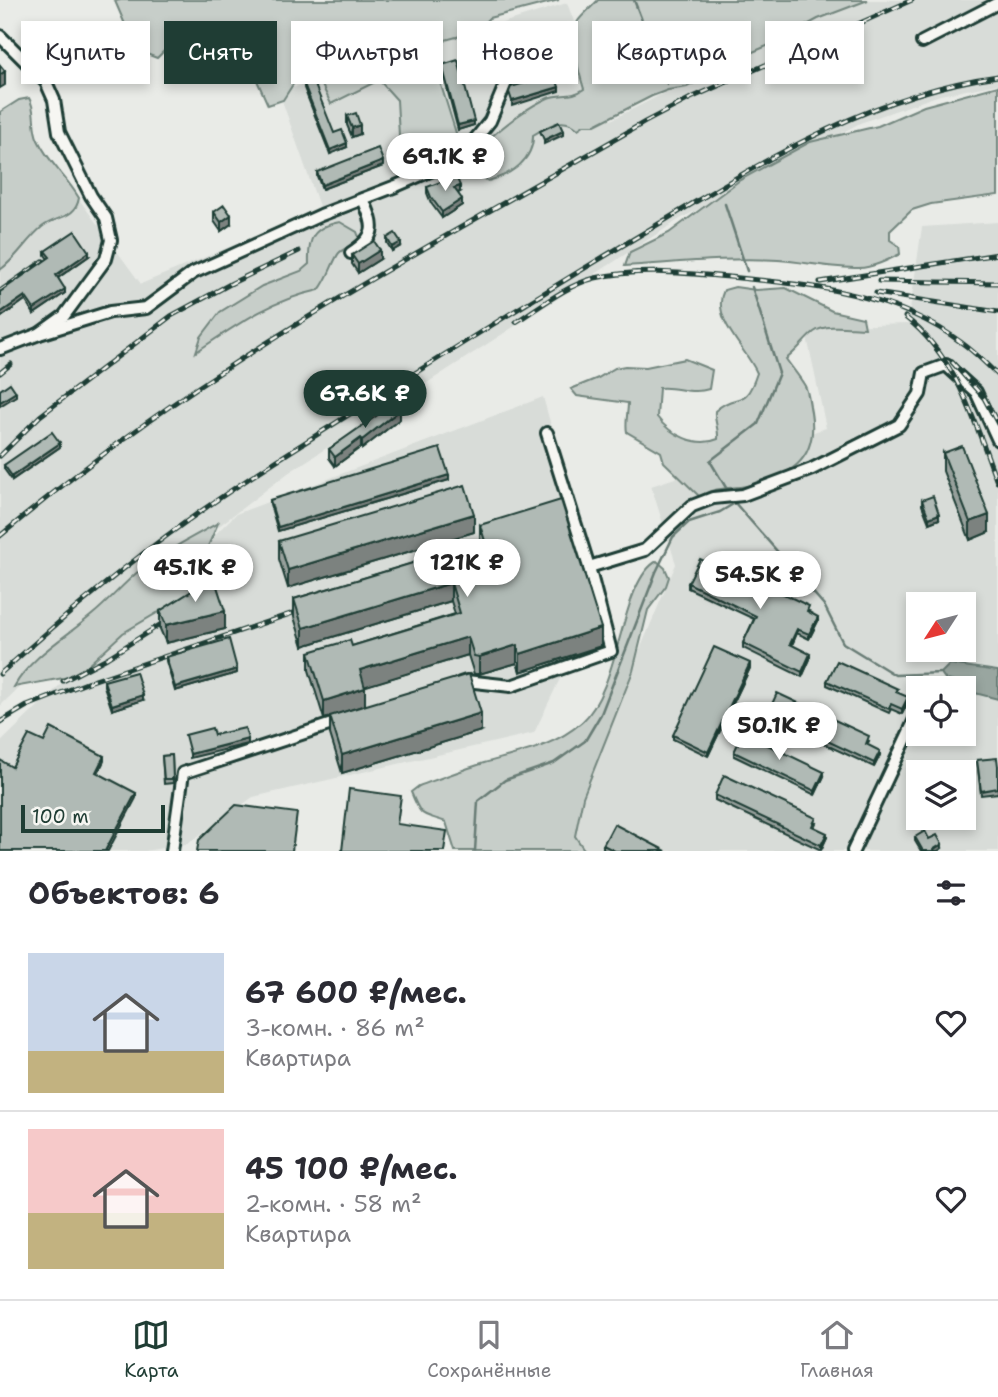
<!DOCTYPE html>
<html lang="ru">
<meta charset="utf-8">
<style>
body{margin:0;font-family:"Shantell Sans",sans-serif;background:#f7f7f7;color:#2b2b33;height:100vh;display:flex;flex-direction:column;font-size:26px;white-space:nowrap}
*{box-sizing:border-box;margin:0}
p{font-size:23px;color:#7c7c81}
.icon{flex:none;width:38px;height:38px;fill:none;stroke:currentColor;stroke-width:2;stroke-linecap:round;stroke-linejoin:round}
.map{position:relative;height:851px;overflow:hidden}
.details{display:flex;flex-direction:column;background:#fff;flex:1}
.details>*{flex:none}
.top-card{position:absolute;left:21px;top:21px;width:957px;height:63px;display:flex;gap:14px}
.needle{width:46px;rotate:234deg}
.buttons{position:absolute;left:906px;top:592px;display:grid;gap:14px}
.buttons a{display:grid;place-items:center;width:70px;height:70px;border-radius:0px;background:#fff;box-shadow:0 4px 10px #0003;font-size:35px}
.scale{position:absolute;left:21px;bottom:18px;width:144px;box-sizing:border-box;padding-left:7px;border:4px solid #1f3d34;border-top:0;font-size:19px;line-height:24px;white-space:nowrap;color:#1f3d34;-webkit-text-stroke:5px #f6f6f2;paint-order:stroke}
.price{position:absolute;translate:-50% -60px;padding:0 16px;border-radius:24px;background:#fff;color:#222;font-size:23px;line-height:46px;filter:drop-shadow(0 2px 4px #0008)}
.price::after{content:'';position:absolute;left:50%;top:42px;width:21px;height:16px;margin-left:-10px;background:inherit;clip-path:polygon(0 0,100% 0,50% 100%)}
.price.active{background:#1f3d34;color:#fff}
ul{padding:0;list-style:none}
li{display:flex;align-items:center;gap:21px;height:175px;padding:0 28px}
li+li{border-top:2px solid #e1e1e2}
li span{display:grid;place-items:center;flex:none;width:196px;height:140px;border-radius:0px;color:#555}
li>.icon{margin-inline-start:auto}
span .icon{width:84px;height:84px;fill:#fffc;stroke-width:1}
li b{font-size:30px}
h2{display:flex;justify-content:space-between;align-items:center;height:84px;padding:0 28px;font-size:30px}
.chip{padding:0 24px;border-radius:0px;background:#fff;box-shadow:0 4px 10px #0003;font-size:24px;line-height:63px}
.chip.active{background:#1f3d34;color:#fff}
.tab-bar{display:flex;justify-content:space-around;align-items:center;height:98px;border-top:2px solid #e1e1e2;background:#fff;font-size:19px;color:#7c7c81}
.tab-bar a{display:grid;justify-items:center;gap:4px}
.tab-bar .active{color:#1f3d34}
.map>svg:first-child{display:block}
.built{fill:#d8dcd8;fill-rule:evenodd}
.green{fill:#c7cec9;stroke:#73867e;stroke-width:2}
.water{fill:#99a6a0;stroke:#687c75;stroke-width:2}
.lines{fill:none;stroke-linecap:round;stroke-linejoin:round}
.stream{stroke:#687c75;stroke-width:2.5}
.minor-casing{stroke:#1f3d34;stroke-width:16}
.minor{stroke:#f6f6f2;stroke-width:10}
.rail-casing{stroke:#1f3d34;stroke-width:5}
.rail{stroke:#f6f6f2;stroke-width:2.5;stroke-dasharray:8;stroke-linecap:butt}
.wall{fill:#97a09c;stroke:#1f3d34;stroke-width:2}
.shaded-wall{fill:#7b827f;stroke:#1f3d34;stroke-width:2}
.building{fill:#b0bab5;stroke:#1f3d34;stroke-width:2}
</style>
<div class="map">
<svg width="998" height="851" viewBox="0 0 998 851">
<rect width="100%" height="100%" fill="#e9ebe7"/>
<filter id="ink" filterUnits="userSpaceOnUse"><feTurbulence type="fractalNoise" baseFrequency=".0143" numOctaves="2"/><feDisplacementMap in="SourceGraphic" scale="14" xChannelSelector="R" yChannelSelector="G"/><feConvolveMatrix kernelMatrix="1 2 1 2 8 2 1 2 1" color-interpolation-filters="sRGB"/></filter>
<g filter="url(#ink)">
<g class="built">
<polygon points="849,0 998,0 998,84 940,95 860,123 680,219 288,473 60,648 0,706 0,183 43,150 141,284 320,209 279,92 567,3 611,120"/>
<path d="M 998,222 L 998,851 L 555,851 L 676,564 L 651,486 L 826,428 L 805,327 L 908,324 L 922,227 ZM 919,604 L 964,604 L 964,649 L 919,649 ZM 919,688 L 964,688 L 964,733 L 919,733 ZM 919,772 L 964,772 L 964,817 L 919,817 Z"/>
<polygon points="543,397 599,597 534,733 253,797 187,844 145,851 0,851 0,743 236,514"/>
</g>
<g class="green">
<polygon points="121,0 559,0 489,18 475,32 445,40 435,66 456,133 452,150 417,168 400,153 397,100 379,80 331,104 319,79 297,78 283,100 268,105 247,58 186,29 157,58 136,50 115,1"/>
<path d="M 598,0 L 868,0 L 818,19 L 774,43 L 748,54 L 687,87 L 668,90 L 652,96 L 595,125 L 584,125 L 578,129 C 562,115 549,126 533,135 C 534,160 511,175 488,181 L 480,176 L 473,158 L 476,149 C 499,131 521,110 548,98 C 561,93 572,98 584,89 C 579,73 569,36 578,21 C 583,14 592,7 598,0 Z"/>
<path d="M 998,86 L 998,195 L 931,204 L 912,210 L 890,231 L 890,240 L 899,246 L 900,254 C 888,260 872,268 859,268 C 832,268 805,262 778,260 C 727,257 675,263 625,266 L 630,252 L 669,233 L 740,180 L 810,142 L 878,126 L 924,106 Z"/>
<path d="M 29,98 C 37,111 31,126 38,140 C 48,162 67,177 79,198 C 75,220 57,215 42,227 C 27,239 16,259 0,270 L 0,112 L 19,100 Z"/>
<path d="M 340,222 L 357,232 L 360,240 C 354,246 345,247 339,253 C 333,260 329,278 319,290 C 269,301 238,324 196,352 L 201,337 L 220,312 L 262,286 L 301,271 L 309,264 C 308,239 312,227 340,222 Z"/>
<path d="M 735,287 L 756,290 L 786,288 L 832,311 L 863,318 L 865,328 C 850,328 827,323 814,332 C 806,338 796,352 786,359 C 792,368 800,377 805,386 C 809,394 809,403 811,412 C 819,461 789,477 746,486 C 731,489 710,487 700,497 L 664,462 L 661,452 L 627,432 C 625,422 628,414 628,403 L 577,396 L 571,389 L 598,378 L 615,368 L 625,366 L 646,367 L 685,359 L 712,370 L 709,389 C 691,395 677,386 659,388 L 657,417 C 670,435 697,448 718,439 C 719,428 714,422 715,411 C 738,390 744,412 757,373 C 746,348 710,318 724,290 Z"/>
<path d="M 218,523 L 206,551 L 204,582 L 195,600 L 157,613 L 123,633 L 86,667 L 69,677 L 14,687 C 31,656 66,637 93,614 C 109,601 123,584 140,570 C 164,552 192,537 218,523 Z"/>
<path d="M 657,561 L 665,568 L 669,577 L 666,586 L 648,610 L 633,671 L 583,797 L 575,836 L 585,851 L 455,851 L 446,822 C 421,813 422,819 411,792 L 419,786 C 441,778 462,770 484,763 C 519,753 554,747 582,722 C 621,687 620,581 657,561 Z"/>
</g>
<polygon class="water" points="950,664 998,671 998,699 971,692 971,684 946,680 941,673"/>
<g class="lines">
<g class="stream">
<polyline points="634,0 667,84"/>
<polyline points="725,204 747,271"/>
<polyline points="728,491 710,461 758,424 779,373 752,287"/>
<polyline points="475,851 478,801 505,780 554,763 585,741 601,714 656,572 673,537 689,522 720,512 735,503 824,605 843,643 895,675 941,673"/>
</g>
<defs>
<g id="minor">
<polyline points="0,36 46,82 54,100 59,132 91,196 106,218 111,240 106,259 64,316 39,334 0,349"/>
<polyline points="922,42 998,3"/>
<path d="M 351,253 C 378,235 375,227 363,199"/>
<polyline points="39,334 110,312 146,308 193,273 321,215 396,186 451,162 473,142 490,121 510,73 529,56 565,46"/>
<polyline points="547,433 589,567"/>
<polyline points="460,683 466,681 511,686 611,651 589,567 645,550 692,506 713,498 743,495 812,469 899,425 920,394 924,373 946,365 976,392 998,440"/>
<polyline points="172,851 183,773 341,721"/>
<polyline points="853,851 919,711"/>
</g>
</defs>
<use href="#minor" class="minor-casing"/>
<use href="#minor" class="minor"/>
<defs>
<g id="rail">
<polyline points="879,281 998,283"/>
<polyline points="820,282 998,254"/>
<polyline points="0,291 43,261"/>
<polyline points="876,293 998,312"/>
<path d="M 905,317 C 957,357 975,423 997,482"/>
<path d="M 516,322 C 541,306 567,285 595,278 C 638,268 685,273 729,277 C 809,285 895,292 962,343 C 975,352 986,364 998,375"/>
<polyline points="952,362 984,398 998,424"/>
<polyline points="0,373 11,364"/>
<polyline points="0,456 40,416 171,316 232,283 299,251"/>
<path d="M 0,536 C 71,477 144,422 221,372 C 358,283 503,204 645,122 L 691,98 L 912,0"/>
<path d="M 0,674 C 60,620 121,568 187,521 C 257,471 331,426 404,380 C 476,335 547,290 620,247 C 739,177 858,95 998,76"/>
<polyline points="63,681 107,658 177,614"/>
<polyline points="0,722 27,706 89,682 311,607"/>
</g>
</defs>
<use href="#rail" class="rail-casing"/>
<use href="#rail" class="rail"/>
</g>
<g class="wall">
<polygon points="442,65 474,125 458,130 442,69"/>
<polygon points="304,84 334,133 347,147 330,154 304,88"/>
<polygon points="347,116 360,134 352,137 347,125"/>
<polygon points="383,166 322,189 317,176 317,172"/>
<polygon points="427,187 460,192 458,193 462,205 442,218 431,203 427,193"/>
<polygon points="214,212 231,224 221,231 214,221"/>
<polygon points="387,238 401,246 392,251 387,243"/>
<polygon points="45,251 89,256 58,278 65,293 34,314 25,300 0,318 0,292 48,259 45,255"/>
<polygon points="352,255 380,259 358,273 352,264"/>
<polygon points="400,419 362,449 361,447 335,466 329,458 329,449"/>
<polygon points="60,447 12,480 4,469 4,465"/>
<polygon points="943,453 989,532 970,540 943,471"/>
<polygon points="449,480 278,531 270,504 270,500"/>
<polygon points="922,500 939,519 929,523 922,505"/>
<polygon points="480,525 601,646 520,672 517,663 479,674 474,674 468,655 365,686 365,705 481,731 342,773 330,734 330,717 324,719 309,670 309,652 352,646 455,614 451,601 303,646 294,617 294,599 480,543"/>
<polygon points="474,532 288,588 279,559 279,541"/>
<polygon points="688,583 809,611 808,612 818,621 809,639 797,633 792,645 810,659 802,677 743,648 743,643 754,619 688,588"/>
<polygon points="160,611 225,629 166,643 160,629"/>
<polygon points="166,657 237,673 175,691 166,661"/>
<polygon points="750,668 708,756 673,739 673,735"/>
<polygon points="104,681 143,700 112,710 104,686"/>
<polygon points="827,681 898,693 908,702 902,714 891,709 889,713 827,685"/>
<polygon points="768,713 869,741 867,745 880,755 874,767 768,718"/>
<polygon points="734,752 824,776 815,795 734,756"/>
<polygon points="172,755 173,783 164,784 162,756"/>
<polygon points="977,760 998,766 998,793 981,795"/>
<polygon points="715,795 816,823 814,827 827,837 821,850 715,800"/>
<polygon points="915,837 929,839 942,848 938,851 921,851 915,841"/>
<polygon points="603,845 666,851 606,851 603,849"/>
</g>
<g class="shaded-wall">
<polygon points="5,71 5,85 0,88 0,75"/>
<polygon points="559,87 559,91 512,106 512,101"/>
<polygon points="474,121 474,125 458,130 458,125"/>
<polygon points="360,125 360,134 352,137 352,128"/>
<polygon points="563,131 563,135 544,144 544,140"/>
<polygon points="347,143 347,147 330,154 330,150"/>
<polygon points="383,161 383,166 322,189 322,185"/>
<polygon points="460,186 460,192 454,194 454,188"/>
<polygon points="462,199 462,205 442,218 442,212"/>
<polygon points="231,215 231,224 221,231 221,222"/>
<polygon points="401,242 401,246 392,251 392,247"/>
<polygon points="380,250 380,259 358,273 358,264"/>
<polygon points="89,252 89,256 56,279 56,275"/>
<polygon points="65,289 65,293 34,314 34,309"/>
<polygon points="25,296 25,300 0,318 0,313"/>
<polygon points="16,392 16,396 0,406 0,402"/>
<polygon points="400,410 400,419 362,449 362,440"/>
<polygon points="361,438 361,447 335,466 335,457"/>
<polygon points="60,443 60,447 12,480 12,476"/>
<polygon points="449,475 449,480 278,531 278,527"/>
<polygon points="474,514 474,532 288,588 288,570"/>
<polygon points="939,514 939,519 929,523 929,518"/>
<polygon points="989,515 989,532 970,540 970,522"/>
<polygon points="451,583 451,601 303,646 303,628"/>
<polygon points="225,611 225,629 166,643 166,625"/>
<polygon points="818,617 818,621 809,639 809,634"/>
<polygon points="601,628 601,646 520,672 520,654"/>
<polygon points="797,629 797,633 790,649 790,644"/>
<polygon points="468,637 468,655 360,688 360,670"/>
<polygon points="517,645 517,663 479,674 479,657"/>
<polygon points="810,654 810,659 802,677 802,672"/>
<polygon points="750,663 750,668 708,756 708,752"/>
<polygon points="237,669 237,673 175,691 175,687"/>
<polygon points="365,688 365,705 324,719 324,701"/>
<polygon points="143,695 143,700 112,710 112,705"/>
<polygon points="908,697 908,702 902,714 902,709"/>
<polygon points="481,713 481,731 342,773 342,755"/>
<polygon points="248,739 248,744 190,758 190,754"/>
<polygon points="880,751 880,755 874,767 874,763"/>
<polygon points="104,756 104,761 96,777 96,772"/>
<polygon points="824,772 824,776 815,795 815,791"/>
<polygon points="136,793 136,798 108,851 105,851"/>
<polygon points="827,833 827,837 821,850 821,845"/>
<polygon points="942,844 942,848 938,851 934,851 934,849"/>
</g>
<g class="building">
<polygon points="458,60 474,121 458,125 442,65"/>
<polygon points="0,65 5,71 0,75"/>
<polygon points="555,74 559,87 512,101 509,92 511,87"/>
<polygon points="313,80 334,133 342,130 347,143 330,150 304,84"/>
<polygon points="356,113 360,125 352,128 347,116"/>
<polygon points="559,122 563,131 544,140 540,131"/>
<polygon points="378,148 383,161 322,185 317,172"/>
<polygon points="456,176 460,186 454,188 462,199 442,212 431,197 427,187"/>
<polygon points="224,205 231,215 221,222 214,212"/>
<polygon points="75,231 89,252 56,275 65,289 34,309 25,296 0,313 0,292 50,257 45,251"/>
<polygon points="395,233 401,242 392,247 387,238"/>
<polygon points="374,241 380,250 358,264 352,255"/>
<polygon points="10,383 16,392 0,402 0,390"/>
<polygon points="395,403 400,410 362,440 361,438 335,457 329,449"/>
<polygon points="52,432 60,443 12,476 4,465"/>
<polygon points="962,446 989,515 970,522 943,453"/>
<polygon points="440,448 449,475 278,527 270,500"/>
<polygon points="465,485 474,514 288,570 279,541"/>
<polygon points="933,496 939,514 929,518 922,500"/>
<polygon points="561,500 601,628 520,654 517,645 479,657 474,656 468,637 360,670 365,688 324,701 309,652 350,640 352,646 460,613 451,583 303,628 294,599 485,541 480,525"/>
<polygon points="700,559 708,563 710,559 809,606 807,611 818,617 809,634 797,629 790,644 810,654 802,672 743,643 756,616 688,583"/>
<polygon points="214,577 225,611 166,625 160,611"/>
<polygon points="229,639 237,669 175,687 166,657"/>
<polygon points="714,647 750,663 708,752 673,735"/>
<polygon points="837,661 898,689 896,692 908,697 902,709 891,704 889,709 827,681"/>
<polygon points="136,672 143,695 112,705 104,681"/>
<polygon points="469,674 481,713 342,755 330,716"/>
<polygon points="777,693 869,736 866,744 880,751 874,763 768,713"/>
<polygon points="51,728 104,756 96,772 136,793 105,851 0,851 0,760 12,767 29,735 44,742"/>
<polygon points="212,728 214,735 245,728 248,739 190,754 185,735"/>
<polygon points="743,733 824,772 815,791 734,752"/>
<polygon points="172,755 173,779 164,779 162,756"/>
<polygon points="997,758 998,766 998,788 981,791 977,760"/>
<polygon points="724,775 816,818 812,826 827,833 821,845 715,795"/>
<polygon points="349,789 401,796 397,824 447,831 444,851 342,851"/>
<polygon points="236,805 297,813 292,851 197,851 199,840"/>
<polygon points="614,824 666,851 615,851 603,845"/>
<polygon points="925,831 929,839 937,835 942,844 934,849 935,851 923,851 915,837"/>
</g>
</g>
</svg>
<div class="buttons">
<a><svg class="needle" viewBox="-14 -14 28 28"><path d="M0-13l5 13h-10z" fill="#e53935"/><path d="M0 13l5-13h-10z" fill="#7c7c81"/></svg></a>
<a><svg class="icon" aria-label="locate" viewBox="0 0 24 24"><circle cx="12" cy="12" r="6"/><path d="M12 2v4M12 18v4M2 12h4M18 12h4"/></svg></a>
<a><svg class="icon" aria-label="layers" viewBox="0 0 24 24"><path d="M12 4l9 5-9 5-9-5zM3 14l9 5 9-5"/></svg></a>
</div>
<div class="scale">100 m</div>
<b class="price" style="left:445px;top:193px">69.1K ₽</b>
<b class="price active" style="left:365px;top:430px">67.6K ₽</b>
<b class="price" style="left:467px;top:599px">121K ₽</b>
<b class="price" style="left:195px;top:604px">45.1K ₽</b>
<b class="price" style="left:760px;top:611px">54.5K ₽</b>
<b class="price" style="left:779px;top:762px">50.1K ₽</b>
<div class="top-card">
<a class="chip">Купить</a>
<a class="chip active">Снять</a>
<a class="chip">Фильтры</a>
<a class="chip">Новое</a>
<a class="chip">Квартира</a>
<a class="chip">Дом</a>
</div>
</div>
<section class="details">
<h2>Объектов: 6<svg class="icon" aria-label="filters" viewBox="0 0 24 24"><path d="M4 7h16M4 17h16"/><circle cx="9" cy="7" r="2"/><circle cx="15" cy="17" r="2"/></svg></h2>
<ul>
<li><span style="background:linear-gradient(#c9d6e8 70%,#c2b280 0)"><svg class="icon" aria-label="home" viewBox="0 0 24 24"><path d="M3 11l9-7 9 7M6 9v11h12V9"/></svg></span><div><b>67 600 ₽/мес.</b><p>3-комн. · 86 m²</p><p>Квартира</p></div><svg class="icon" aria-label="heart" viewBox="0 0 24 24"><path d="M12 20l-8-8c-3-5 5-10 8-4 3-6 11-1 8 4z"/></svg></li>
<li><span style="background:linear-gradient(#f6c9c9 60%,#c2b280 0)"><svg class="icon" aria-label="home" viewBox="0 0 24 24"><path d="M3 11l9-7 9 7M6 9v11h12V9"/></svg></span><div><b>45 100 ₽/мес.</b><p>2-комн. · 58 m²</p><p>Квартира</p></div><svg class="icon" aria-label="heart" viewBox="0 0 24 24"><path d="M12 20l-8-8c-3-5 5-10 8-4 3-6 11-1 8 4z"/></svg></li>
</ul>
</section>
<nav class="tab-bar">
<a class="active"><svg class="icon" aria-label="map" viewBox="0 0 24 24"><path d="M3 6l6-2 6 2 6-2v14l-6 2-6-2-6 2zM9 4v14M15 6v14"/></svg>Карта</a>
<a><svg class="icon" aria-label="saved" viewBox="0 0 24 24"><path d="M7 4h10v16l-5-4-5 4z"/></svg>Сохранённые</a>
<a><svg class="icon" aria-label="home" viewBox="0 0 24 24"><path d="M3 11l9-7 9 7M6 9v11h12V9"/></svg>Главная</a>
</nav>
